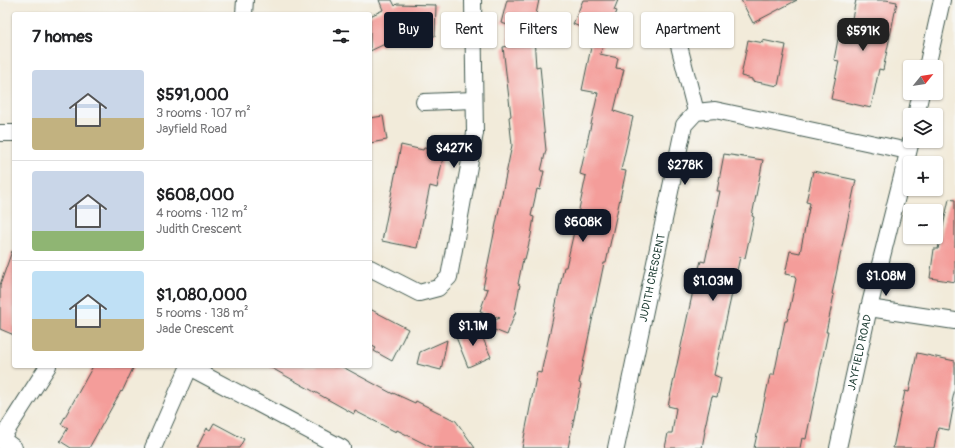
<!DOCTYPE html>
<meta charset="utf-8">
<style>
body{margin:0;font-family:Pangolin,sans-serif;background:#f2f2f2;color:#202124;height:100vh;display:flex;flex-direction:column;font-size:15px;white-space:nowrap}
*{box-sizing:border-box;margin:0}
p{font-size:13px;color:#757577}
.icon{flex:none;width:22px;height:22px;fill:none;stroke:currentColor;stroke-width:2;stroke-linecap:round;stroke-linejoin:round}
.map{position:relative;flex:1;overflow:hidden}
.panel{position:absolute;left:12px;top:12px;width:360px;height:356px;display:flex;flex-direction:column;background:#fff;border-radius:4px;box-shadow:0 1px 3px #0004}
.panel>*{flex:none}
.top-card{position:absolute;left:384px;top:12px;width:380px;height:36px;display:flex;gap:8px}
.needle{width:26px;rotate:60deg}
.fabs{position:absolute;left:903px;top:60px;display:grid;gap:8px}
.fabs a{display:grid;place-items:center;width:40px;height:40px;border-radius:4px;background:#fff;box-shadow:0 1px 3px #0004;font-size:20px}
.price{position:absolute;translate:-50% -34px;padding:0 9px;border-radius:8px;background:#111827;color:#fff;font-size:13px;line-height:26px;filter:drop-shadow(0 1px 2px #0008)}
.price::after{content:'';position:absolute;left:50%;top:24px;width:12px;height:9px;margin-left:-6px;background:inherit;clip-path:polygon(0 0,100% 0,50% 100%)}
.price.on{background:#222;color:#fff}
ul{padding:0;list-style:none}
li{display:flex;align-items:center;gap:12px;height:100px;padding:0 20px}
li+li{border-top:1px solid #e0e0e0}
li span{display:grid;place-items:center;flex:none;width:112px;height:80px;border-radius:4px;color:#555}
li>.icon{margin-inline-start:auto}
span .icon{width:48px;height:48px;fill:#fffc;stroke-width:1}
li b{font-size:17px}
h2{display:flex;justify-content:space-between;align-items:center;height:48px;padding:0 20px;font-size:17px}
.chip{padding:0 14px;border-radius:4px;background:#fff;box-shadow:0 1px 3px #0004;font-size:14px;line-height:36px}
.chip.on{background:#111827;color:#fff}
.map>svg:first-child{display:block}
.building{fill:#f49d9a}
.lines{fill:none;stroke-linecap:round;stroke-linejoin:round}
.minor-casing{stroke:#3f574d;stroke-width:18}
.minor{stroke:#fff;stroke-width:16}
.labels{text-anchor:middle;stroke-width:3;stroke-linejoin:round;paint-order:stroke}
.street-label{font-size:11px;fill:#1f3d34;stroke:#f6f6f2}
</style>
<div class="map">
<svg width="955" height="448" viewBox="0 0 955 448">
<rect width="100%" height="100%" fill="#f6f6f2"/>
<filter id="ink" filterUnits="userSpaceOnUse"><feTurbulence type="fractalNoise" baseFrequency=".025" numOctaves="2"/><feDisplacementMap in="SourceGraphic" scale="8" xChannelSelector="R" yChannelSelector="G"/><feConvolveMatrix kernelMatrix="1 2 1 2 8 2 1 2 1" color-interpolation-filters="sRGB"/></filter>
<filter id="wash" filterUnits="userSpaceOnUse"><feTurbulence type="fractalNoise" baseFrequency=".012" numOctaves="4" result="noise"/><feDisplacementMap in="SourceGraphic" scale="16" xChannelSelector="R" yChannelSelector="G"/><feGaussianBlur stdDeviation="0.9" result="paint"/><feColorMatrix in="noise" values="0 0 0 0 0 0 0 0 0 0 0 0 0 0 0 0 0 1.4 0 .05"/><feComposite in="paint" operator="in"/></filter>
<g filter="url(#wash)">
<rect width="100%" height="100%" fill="#f2ebda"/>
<g id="blocks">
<g class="building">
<polygon points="379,0 392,0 395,6 397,4 436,5 435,36 408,36 401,40 400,37 370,51 370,16 383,10"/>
<polygon points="507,0 539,0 535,19 538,20 534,37 536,67 540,66 544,110 542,110 546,150 541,171 544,171 540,190 537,189 531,216 534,217 531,235 525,259 523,259 518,284 520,285 515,311 516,311 507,335 482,325 500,318 480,311 488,289 483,288 486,273 512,145 509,117 511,116 503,47 509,46 508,25 501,23"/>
<polygon points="583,0 618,0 614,10 617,11 600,54 618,58 616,68 624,69 614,111 633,117 621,170 626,171 606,263 604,263 579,383 581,384 568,448 522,448 537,372 541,373 564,267 566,267 578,214 586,176 580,174 598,93 582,90 594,33 573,24"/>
<polygon points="741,0 797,0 753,23"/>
<polygon points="856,0 886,0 897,2 883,70 879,69 871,108 831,99 839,61 834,60 838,39 847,41"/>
<polygon points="748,40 764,43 762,40 786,45 778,86 752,81 752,79 741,76"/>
<polygon points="383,116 387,140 370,143 370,118"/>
<polygon points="401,145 423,150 424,148 444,152 437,188 430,186 417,248 382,241"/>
<polygon points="724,154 763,160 752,216 754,217 745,258 740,257 714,375 721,378 717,397 712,396 704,431 705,431 702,448 665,448 668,433 672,433 676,408 668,406 698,268 699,268 701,261 705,262 720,191 717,191"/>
<polygon points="813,171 856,180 832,294 834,295 826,332 828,332 814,400 806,439 802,438 800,448 754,448 770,375 774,375 785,321 787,321 796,279 795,278 795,276 785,274 790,251 800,253 810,203 806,202"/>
<polygon points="949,199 955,200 955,282 930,278 934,249 938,249"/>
<polygon points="12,251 14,252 14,335 0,329 0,285"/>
<polygon points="370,309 408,329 392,361 374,351 376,348 370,345"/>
<polygon points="478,327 491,357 468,367 456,337"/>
<polygon points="447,340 441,370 417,364 420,352"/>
<polygon points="917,353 955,361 955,388 952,402 954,403 949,430 938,428 934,448 893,448 905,391 909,392"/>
<polygon points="93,366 134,366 122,392 121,391 89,448 71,448 60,441 68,428 61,424"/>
<polygon points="268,366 341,366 393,394 393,393 415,403 416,401 456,421 475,448 433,448 397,430 396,432 355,411 354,414"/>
<polygon points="214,423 244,439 239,448 197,448 207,428 210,430"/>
</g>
</g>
</g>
<g filter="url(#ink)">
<use href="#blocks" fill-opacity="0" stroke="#3f574d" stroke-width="1"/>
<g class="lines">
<defs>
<g id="minor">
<polyline points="244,14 245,0"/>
<polyline points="676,34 696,112"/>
<polyline points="927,67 942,0"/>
<polyline points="424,102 474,100"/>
<polyline points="916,115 921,93"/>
<polyline points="0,133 14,133"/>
<polyline points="370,268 419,293 438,288 449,277 475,133 473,0"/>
<polyline points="869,308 955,321"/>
<polyline points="189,367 342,448"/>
<polyline points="2,439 14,448"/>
<polyline points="0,441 48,366"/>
<polyline points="153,448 189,366"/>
<path id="s1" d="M 616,448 L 684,125 L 696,112 L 715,110 L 908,151"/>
<path id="s2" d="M 838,448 L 869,308 L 911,141"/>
</g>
</defs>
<use href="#minor" class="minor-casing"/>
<use href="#minor" class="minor"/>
</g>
</g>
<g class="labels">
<g class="street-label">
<text dy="4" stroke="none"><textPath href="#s1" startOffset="174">JUDITH CRESCENT</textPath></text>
<text dy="4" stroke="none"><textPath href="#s2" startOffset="98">JAYFIELD ROAD</textPath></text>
</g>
</g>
</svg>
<div class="fabs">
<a><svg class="needle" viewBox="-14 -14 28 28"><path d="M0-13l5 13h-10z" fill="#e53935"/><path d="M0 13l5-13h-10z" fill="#757577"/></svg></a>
<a><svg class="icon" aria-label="layers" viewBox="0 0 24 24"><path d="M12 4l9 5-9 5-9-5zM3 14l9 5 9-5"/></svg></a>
<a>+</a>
<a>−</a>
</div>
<b class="price on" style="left:863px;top:52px">$591K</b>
<b class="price" style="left:454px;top:169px">$427K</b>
<b class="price" style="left:685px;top:186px">$278K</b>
<b class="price" style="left:583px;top:243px">$608K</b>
<b class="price" style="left:886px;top:297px">$1.08M</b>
<b class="price" style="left:713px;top:302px">$1.03M</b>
<b class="price" style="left:473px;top:347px">$1.1M</b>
<div class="top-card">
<a class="chip on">Buy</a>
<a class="chip">Rent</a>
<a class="chip">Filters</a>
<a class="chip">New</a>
<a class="chip">Apartment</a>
</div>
<section class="panel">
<h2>7 homes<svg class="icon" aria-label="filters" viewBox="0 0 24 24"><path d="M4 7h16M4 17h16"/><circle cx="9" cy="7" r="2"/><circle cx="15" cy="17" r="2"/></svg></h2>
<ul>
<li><span style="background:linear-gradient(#c9d6e8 60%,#c2b280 0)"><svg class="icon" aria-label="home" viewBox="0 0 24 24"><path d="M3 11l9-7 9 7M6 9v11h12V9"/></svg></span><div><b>$591,000</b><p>3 rooms · 107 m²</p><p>Jayfield Road</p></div></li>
<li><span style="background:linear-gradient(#c9d6e8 75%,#8fb573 0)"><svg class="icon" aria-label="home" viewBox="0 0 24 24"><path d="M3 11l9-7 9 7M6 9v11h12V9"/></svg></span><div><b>$608,000</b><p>4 rooms · 112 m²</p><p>Judith Crescent</p></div></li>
<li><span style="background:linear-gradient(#bfe0f5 60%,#c2b280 0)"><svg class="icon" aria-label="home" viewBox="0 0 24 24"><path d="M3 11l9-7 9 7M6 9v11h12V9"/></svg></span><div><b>$1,080,000</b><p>5 rooms · 138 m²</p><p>Jade Crescent</p></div></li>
</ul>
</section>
</div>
